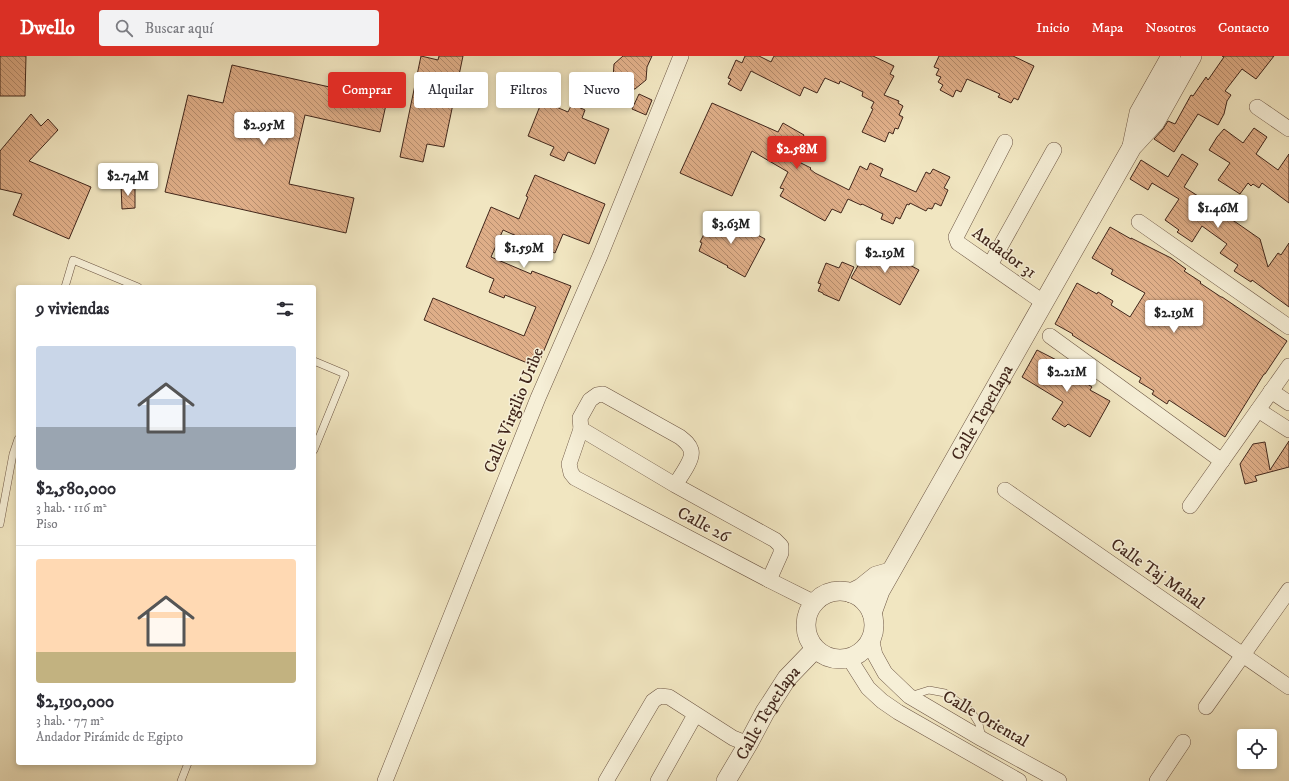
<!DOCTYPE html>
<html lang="es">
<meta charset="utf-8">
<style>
body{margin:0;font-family:"IM FELL DW Pica",serif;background:#f2f2f3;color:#2b2b33;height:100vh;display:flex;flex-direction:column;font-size:15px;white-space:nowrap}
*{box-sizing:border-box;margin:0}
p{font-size:13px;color:#7c7c81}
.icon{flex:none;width:22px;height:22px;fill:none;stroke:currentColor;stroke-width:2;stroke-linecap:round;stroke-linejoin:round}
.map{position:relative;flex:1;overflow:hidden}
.sheet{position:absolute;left:16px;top:229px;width:300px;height:480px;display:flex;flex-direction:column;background:#fff;border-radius:4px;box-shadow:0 2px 6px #0003}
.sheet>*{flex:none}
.hud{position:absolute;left:328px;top:16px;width:380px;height:36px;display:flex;gap:8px}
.controls{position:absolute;left:1237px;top:673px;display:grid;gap:8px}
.controls a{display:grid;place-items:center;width:40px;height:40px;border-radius:4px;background:#fff;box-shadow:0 2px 6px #0003;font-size:20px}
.price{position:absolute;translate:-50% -34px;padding:0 9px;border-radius:4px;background:#fff;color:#222;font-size:13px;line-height:26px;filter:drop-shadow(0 1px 2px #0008)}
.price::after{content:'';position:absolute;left:50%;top:24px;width:12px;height:9px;margin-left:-6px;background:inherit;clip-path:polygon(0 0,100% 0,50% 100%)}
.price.active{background:#d93025;color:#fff}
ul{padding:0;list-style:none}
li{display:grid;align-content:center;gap:8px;height:212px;padding:0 20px}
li+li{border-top:1px solid #e1e1e2}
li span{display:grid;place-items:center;height:124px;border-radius:4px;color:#555}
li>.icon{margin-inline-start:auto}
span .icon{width:72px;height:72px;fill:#fffc;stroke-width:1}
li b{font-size:17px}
h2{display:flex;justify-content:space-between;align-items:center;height:48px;padding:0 20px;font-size:17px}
.tag{padding:0 14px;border-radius:4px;background:#fff;box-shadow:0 2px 6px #0003;font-size:14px;line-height:36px}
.tag.active{background:#d93025;color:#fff}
header{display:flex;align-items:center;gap:24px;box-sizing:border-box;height:56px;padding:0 20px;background:#d93025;color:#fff}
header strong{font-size:19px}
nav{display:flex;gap:22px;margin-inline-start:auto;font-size:14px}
.search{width:280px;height:36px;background:#f2f2f3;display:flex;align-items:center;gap:10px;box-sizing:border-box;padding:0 14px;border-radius:4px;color:#7c7c81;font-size:15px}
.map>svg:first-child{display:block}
.building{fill:url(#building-back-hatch);stroke:#41261b}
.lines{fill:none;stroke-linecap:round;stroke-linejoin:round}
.service-casing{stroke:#6d5644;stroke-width:8}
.minor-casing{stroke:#6d5644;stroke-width:16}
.tertiary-casing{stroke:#6d5644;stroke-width:20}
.service{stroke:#f6efd7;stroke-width:7}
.minor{stroke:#f6efd7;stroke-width:15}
.tertiary{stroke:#f6efd7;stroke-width:19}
.labels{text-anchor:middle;stroke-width:3;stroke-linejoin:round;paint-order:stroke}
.street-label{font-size:17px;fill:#41261b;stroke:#f6efd7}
</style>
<header>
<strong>Dwello</strong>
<div class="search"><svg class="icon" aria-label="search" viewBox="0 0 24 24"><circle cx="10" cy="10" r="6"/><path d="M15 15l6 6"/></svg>Buscar aquí</div>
<nav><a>Inicio</a><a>Mapa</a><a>Nosotros</a><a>Contacto</a></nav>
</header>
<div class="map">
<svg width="1289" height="725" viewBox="0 0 1289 725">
<defs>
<pattern id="building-back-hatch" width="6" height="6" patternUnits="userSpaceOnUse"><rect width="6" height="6" fill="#dfae88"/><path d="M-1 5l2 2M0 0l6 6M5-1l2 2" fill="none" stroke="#b68d6e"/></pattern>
</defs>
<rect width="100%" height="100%" fill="#f1e6c1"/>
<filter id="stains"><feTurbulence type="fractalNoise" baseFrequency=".005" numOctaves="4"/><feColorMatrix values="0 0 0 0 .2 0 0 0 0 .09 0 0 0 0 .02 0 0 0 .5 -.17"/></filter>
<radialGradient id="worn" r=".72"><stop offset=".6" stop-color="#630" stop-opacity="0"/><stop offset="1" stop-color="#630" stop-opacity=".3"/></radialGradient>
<g class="building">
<polygon points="0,0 26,0 25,40 0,40"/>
<polygon points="421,0 438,4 439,0 463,0 444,91 427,88 423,106 400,101"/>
<polygon points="623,0 652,0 647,11 646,24 635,33 621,32 613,22 614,8"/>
<polygon points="745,0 759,0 771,6 774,0 873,0 894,10 890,18 894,20 884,39 899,45 898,47 903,50 899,59 903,61 898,73 895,72 893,78 889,76 885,86 862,76 873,53 871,52 874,46 862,40 863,36 840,25 839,28 825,22 817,37 804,31 800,40 751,15 741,35 728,28 731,23 728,22 736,4 742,7"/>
<polygon points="939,0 1013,0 1034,10 1018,44 1014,42 1011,47 998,41 1000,38 967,23 961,36 956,34 953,41 940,34 943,29 938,26 941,21 936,19 939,13 934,11"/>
<polygon points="1222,0 1274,0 1256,23 1242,13 1225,35 1231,39 1227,45 1224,58 1218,69 1198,58 1174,96 1154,83 1163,73 1168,65 1175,68 1191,39 1193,40 1206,21 1208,24 1224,1"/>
<polygon points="232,9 387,44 380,76 305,59 289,128 354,142 346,177 165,136 188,39 223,47"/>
<polygon points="639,38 652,44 646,59 632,53"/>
<polygon points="542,45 568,56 572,48 585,54 582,62 609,73 595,108 568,96 564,105 550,99 554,91 528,80"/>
<polygon points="712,47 778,76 783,67 804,79 791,102 811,112 810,113 815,117 849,134 860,110 867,114 870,107 883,113 880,120 916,136 926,116 930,118 933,113 950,121 944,132 948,134 941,150 935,147 932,153 928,152 926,155 910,147 909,149 907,148 900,163 896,161 893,168 881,163 883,158 862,148 861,149 848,143 841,157 832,153 825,165 780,140 784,133 780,132 788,116 752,95 732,140 680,117"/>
<polygon points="31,58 41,70 48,63 58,74 29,105 91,131 69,183 13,159 22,138 0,133 0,95"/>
<polygon points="1254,72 1267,81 1256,98 1278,114 1289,98 1289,147 1262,127 1259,132 1253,128 1251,130 1248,127 1240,138 1218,124 1230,107 1209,94 1217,81 1224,73 1243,87"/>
<polygon points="1182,98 1198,108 1184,131 1198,140 1195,145 1218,160 1221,156 1260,183 1268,211 1278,197 1281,199 1289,187 1289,251 1252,224 1251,226 1234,215 1238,209 1220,197 1227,188 1202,170 1192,186 1177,176 1179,174 1165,164 1179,143 1152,127 1148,134 1130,123 1141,104 1168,121"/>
<polygon points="535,119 605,148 589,188 563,178 555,197 503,174 491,201 531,218 532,215 571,230 537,311 424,264 433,242 524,280 536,251 505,239 504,242 489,236 494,223 466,211 491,151 519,163 528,141 526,140"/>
<polygon points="121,129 135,129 135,152 122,153"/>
<polygon points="719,158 765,183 745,221 727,211 728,210 699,195 702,187 700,186 712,162 716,164"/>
<polygon points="1110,171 1131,183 1131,182 1171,202 1186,213 1184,215 1201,226 1200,227 1221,241 1222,241 1287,285 1265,318 1264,318 1225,381 1169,344 1167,348 1152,338 1154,335 1139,326 1141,322 1072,279 1073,278 1055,268 1077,227 1097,238 1098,236 1113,245 1111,249 1130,261 1145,237 1111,218 1113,214 1092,202"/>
<polygon points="875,188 887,194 886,196 919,214 900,249 851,222 868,192 871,194"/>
<polygon points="842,206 854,211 839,245 823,238 823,237 818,235 821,228 818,227 826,207 839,212"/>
<polygon points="1037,294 1078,315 1075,320 1092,331 1090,334 1110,345 1090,381 1068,368 1065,371 1052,363 1063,346 1022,321"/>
<polygon points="1289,385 1289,411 1255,420 1257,425 1245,428 1240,408 1253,388 1265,386 1270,414"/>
</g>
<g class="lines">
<defs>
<g id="service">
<polyline points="65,231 73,204 138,231"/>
<polyline points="314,305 345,318 314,394"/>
<polyline points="0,468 13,398 18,383"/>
<polyline points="910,640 929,634 945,637 971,655 979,668 982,682"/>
<polyline points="181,725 188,707"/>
</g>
<g id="minor">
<polyline points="1257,51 1289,73"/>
<polyline points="1005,86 956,181 958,187 1043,246"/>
<polyline points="1139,166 1289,271"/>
<polyline points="990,209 1054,94"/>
<polyline points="1050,280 1222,405"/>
<polyline points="1271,335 1289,347"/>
<polyline points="1258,354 1289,374"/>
<polyline points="581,373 569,408 571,417 575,422 769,524 815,547"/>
<path d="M 675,429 C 680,421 694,403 691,394 C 689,388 685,385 680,381 L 603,338 L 597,339 L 590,344 L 580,362 L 581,373 L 675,429 L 775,484 L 781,490 L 781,497 L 769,524"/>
<polyline points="1005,434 1289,631"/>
<polyline points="1190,450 1289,310"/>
<polyline points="871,582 875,599 885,617 909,640 982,683 1059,725"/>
<polyline points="849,602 868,632 882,645 898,656 1019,725"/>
<polyline points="1206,651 1289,534"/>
<polyline points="385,725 538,342 600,200 681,0"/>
<polyline points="606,725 653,645 660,640 669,641 733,682 748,688"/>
<polyline points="658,725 695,659"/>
<polyline points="1157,725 1183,686"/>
</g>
<g id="tertiary">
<polyline points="1132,90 1139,57 1171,0"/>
<circle cx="840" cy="569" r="34"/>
<polyline points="851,537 861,532 876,520 890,516"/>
<path id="s1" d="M 872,557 L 880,535 L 1132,91 L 1155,66 L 1192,0"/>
<path id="s2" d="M 726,725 L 748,688 L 765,656 L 787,622 L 815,593"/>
</g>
</defs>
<use href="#service" class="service-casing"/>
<use href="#minor" class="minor-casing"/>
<use href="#tertiary" class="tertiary-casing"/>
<use href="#service" class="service"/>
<use href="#minor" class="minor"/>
<use href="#tertiary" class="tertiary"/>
</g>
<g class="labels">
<g class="street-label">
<text transform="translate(1005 196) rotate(36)" y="6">Andador 31</text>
<text transform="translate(513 354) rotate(-68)" y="6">Calle Virgilio Uribe</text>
<text dy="6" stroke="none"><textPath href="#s1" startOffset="229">Calle Tepetlapa</textPath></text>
<text transform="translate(704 468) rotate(28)" y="6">Calle 26</text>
<text transform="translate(1158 517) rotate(35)" y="6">Calle Taj Mahal</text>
<text dy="6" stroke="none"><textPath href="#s2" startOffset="80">Calle Tepetlapa</textPath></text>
<text transform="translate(986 662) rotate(30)" y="6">Calle Oriental</text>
</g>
</g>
<rect width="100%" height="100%" filter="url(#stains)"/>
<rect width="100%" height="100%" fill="url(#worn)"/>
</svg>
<div class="controls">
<a><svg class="icon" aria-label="locate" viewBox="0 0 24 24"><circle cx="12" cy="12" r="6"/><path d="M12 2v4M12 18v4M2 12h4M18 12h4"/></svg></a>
</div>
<b class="price" style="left:264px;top:90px">$2.95M</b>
<b class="price active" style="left:797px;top:114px">$2.58M</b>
<b class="price" style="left:128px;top:141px">$2.74M</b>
<b class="price" style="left:1218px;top:173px">$1.46M</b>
<b class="price" style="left:731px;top:189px">$3.63M</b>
<b class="price" style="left:524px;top:213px">$1.59M</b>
<b class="price" style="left:885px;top:218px">$2.19M</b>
<b class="price" style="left:1174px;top:278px">$2.19M</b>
<b class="price" style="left:1067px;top:337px">$2.21M</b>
<div class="hud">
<a class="tag active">Comprar</a>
<a class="tag">Alquilar</a>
<a class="tag">Filtros</a>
<a class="tag">Nuevo</a>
</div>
<section class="sheet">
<h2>9 viviendas<svg class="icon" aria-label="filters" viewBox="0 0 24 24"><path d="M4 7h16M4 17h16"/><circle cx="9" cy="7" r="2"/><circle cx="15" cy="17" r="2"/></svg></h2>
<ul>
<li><span style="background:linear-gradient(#c9d6e8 65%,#9aa5b1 0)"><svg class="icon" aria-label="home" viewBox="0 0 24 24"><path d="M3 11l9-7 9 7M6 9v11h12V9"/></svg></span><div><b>$2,580,000</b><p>3 hab. · 116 m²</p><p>Piso</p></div></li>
<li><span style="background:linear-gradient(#ffd9b3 75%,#c2b280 0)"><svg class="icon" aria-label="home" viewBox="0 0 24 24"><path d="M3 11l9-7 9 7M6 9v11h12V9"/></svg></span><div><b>$2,190,000</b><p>3 hab. · 77 m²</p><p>Andador Pirámide de Egipto</p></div></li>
</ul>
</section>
</div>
